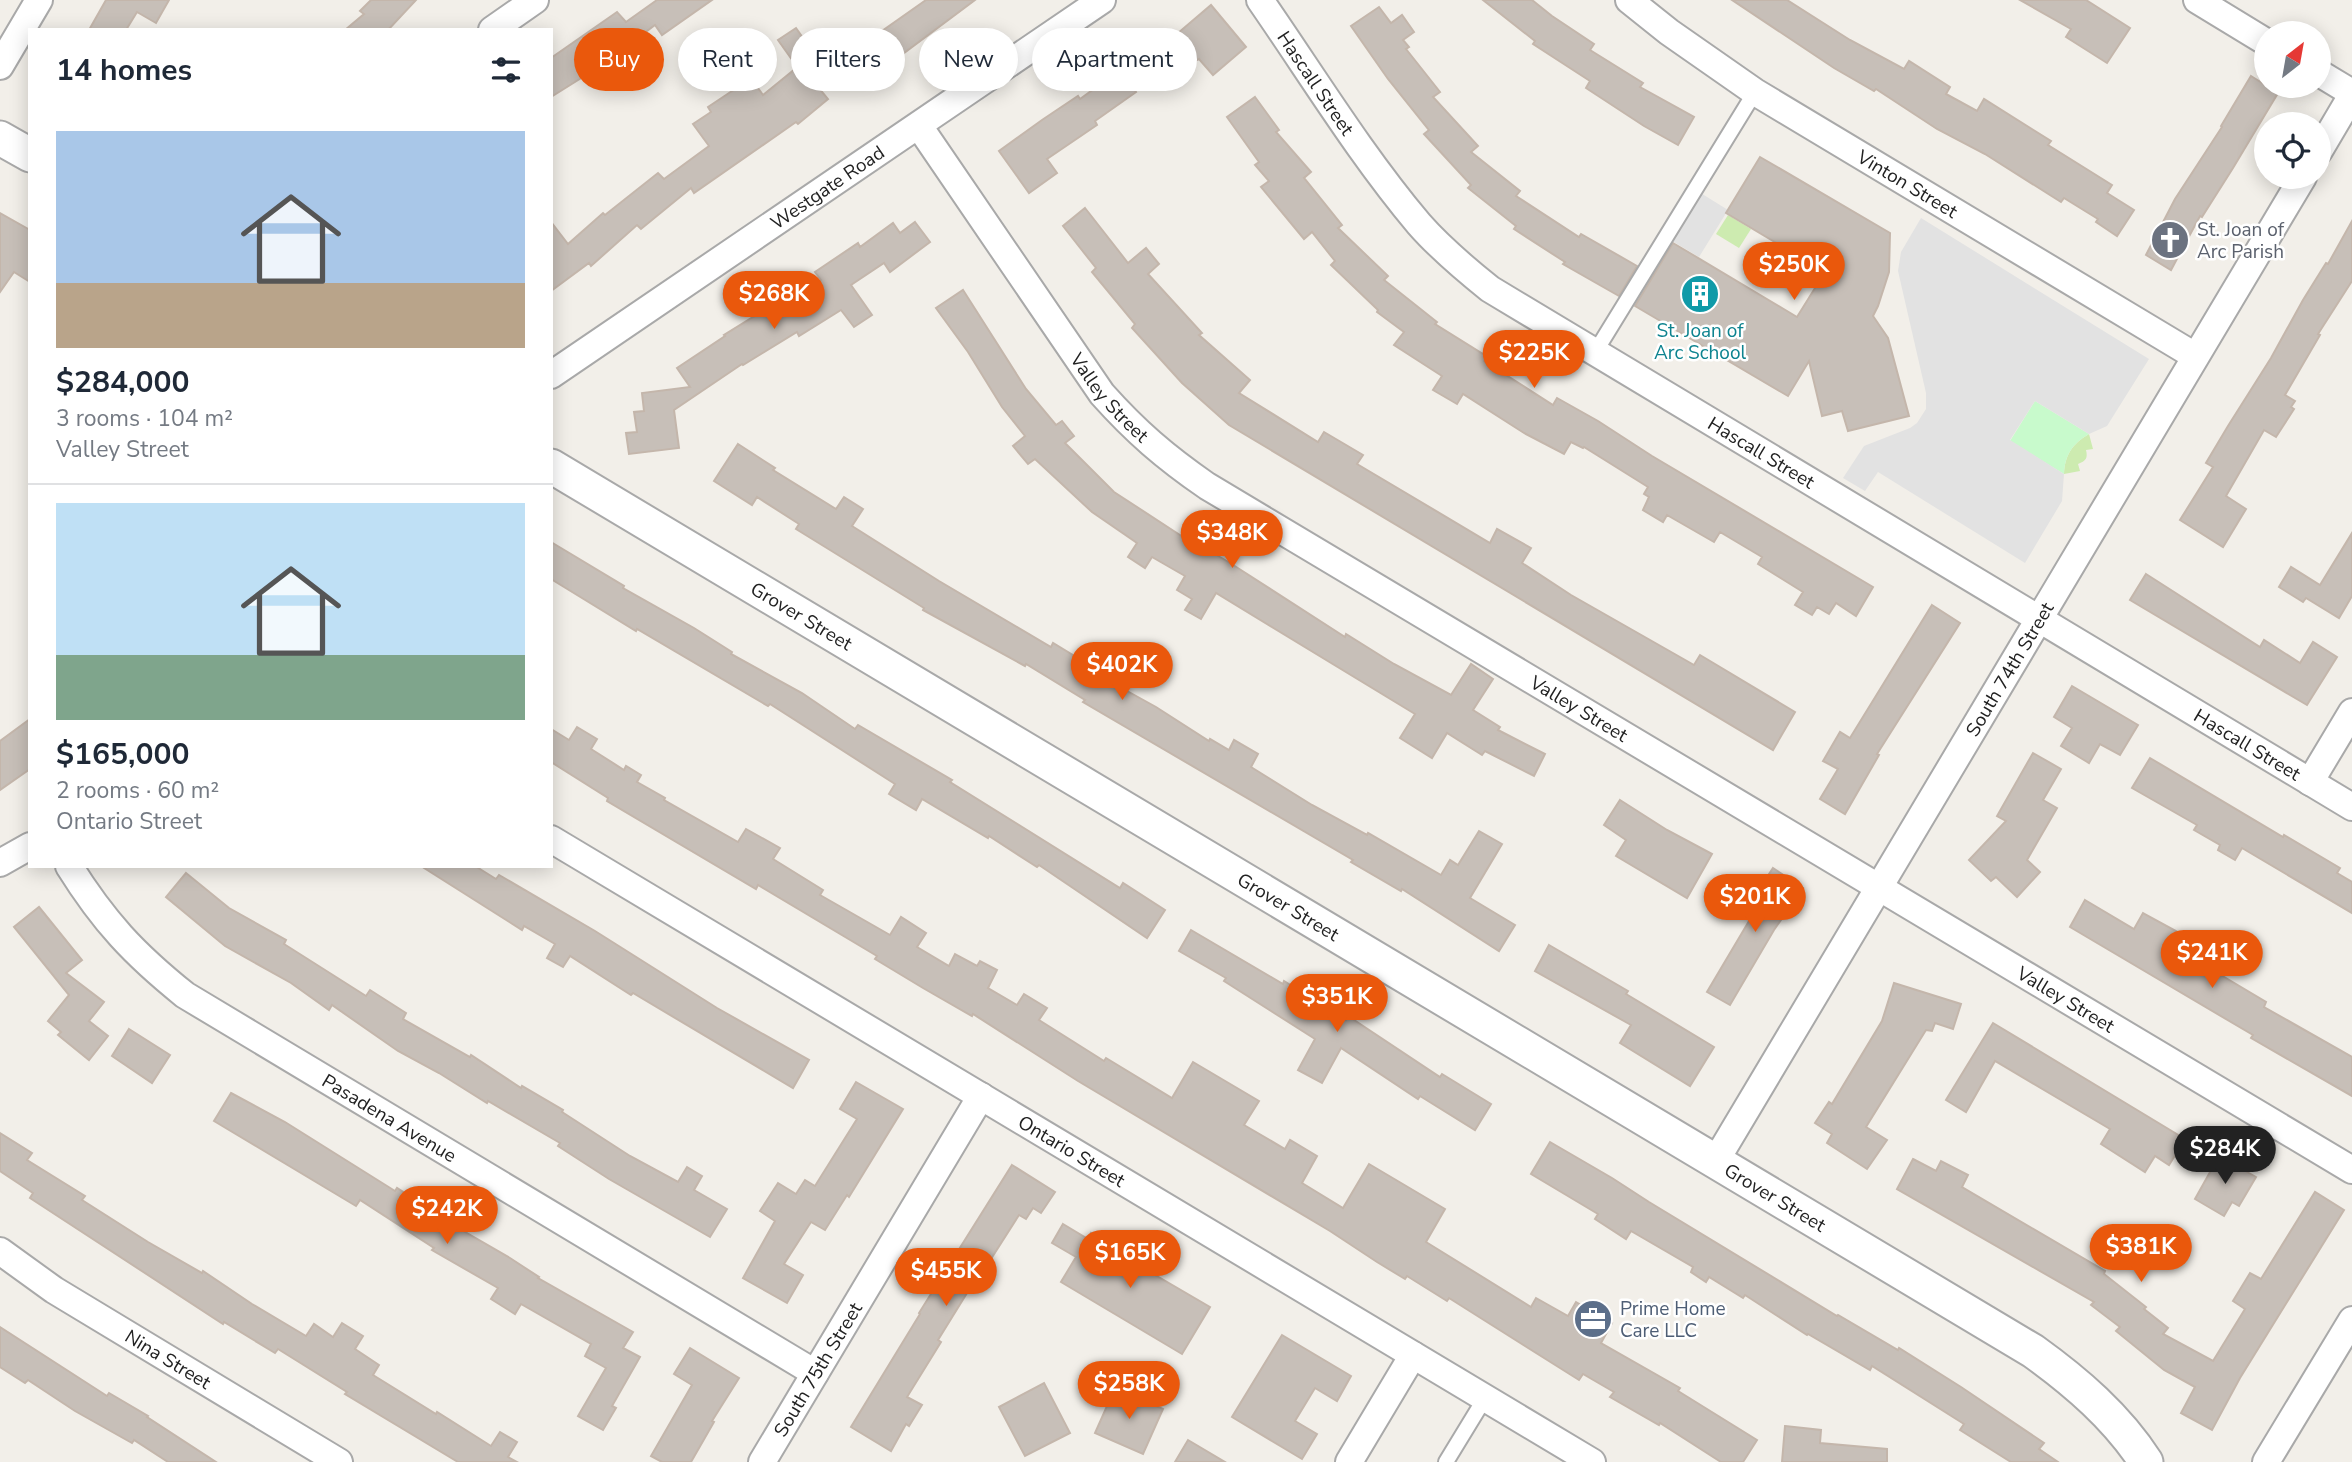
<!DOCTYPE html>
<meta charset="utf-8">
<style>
body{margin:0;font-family:"Nunito Sans",sans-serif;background:#f2f2f3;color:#1f2937;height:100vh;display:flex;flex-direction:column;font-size:26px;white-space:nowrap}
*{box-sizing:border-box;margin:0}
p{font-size:23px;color:#747a83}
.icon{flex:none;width:38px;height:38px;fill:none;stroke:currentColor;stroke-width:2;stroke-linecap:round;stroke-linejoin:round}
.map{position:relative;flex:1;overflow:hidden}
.panel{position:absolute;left:28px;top:28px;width:525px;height:840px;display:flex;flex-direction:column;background:#fff;border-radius:0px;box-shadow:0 4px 18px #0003}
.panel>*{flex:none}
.top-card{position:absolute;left:574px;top:28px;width:665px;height:63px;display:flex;gap:14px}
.needle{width:46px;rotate:31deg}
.tools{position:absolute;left:2254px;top:21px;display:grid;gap:14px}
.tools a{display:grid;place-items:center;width:77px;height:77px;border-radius:50%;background:#fff;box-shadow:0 4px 18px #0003;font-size:35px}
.price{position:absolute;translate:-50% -60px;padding:0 16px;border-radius:24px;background:#ea580c;color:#fff;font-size:23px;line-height:46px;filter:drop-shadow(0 2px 4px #0008)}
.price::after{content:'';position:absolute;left:50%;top:42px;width:21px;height:16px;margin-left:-10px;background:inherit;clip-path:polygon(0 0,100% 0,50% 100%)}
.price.selected{background:#222;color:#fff}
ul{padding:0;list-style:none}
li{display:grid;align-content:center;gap:14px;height:371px;padding:0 28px}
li+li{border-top:2px solid #e0e1e3}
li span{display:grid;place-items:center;height:217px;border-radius:0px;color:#555}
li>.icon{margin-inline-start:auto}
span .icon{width:126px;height:126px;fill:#fffc;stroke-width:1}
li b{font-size:30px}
h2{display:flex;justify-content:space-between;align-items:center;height:84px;padding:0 28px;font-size:30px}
.pill{padding:0 24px;border-radius:32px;background:#fff;box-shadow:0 4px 18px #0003;font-size:24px;line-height:63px}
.pill.selected{background:#ea580c;color:#fff}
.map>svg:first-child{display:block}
.grass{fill:#cdebb0}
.park{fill:#c8facc}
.parking{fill:#e2e2e2}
.building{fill:#c7bfb8;stroke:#c4b6ab;stroke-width:2}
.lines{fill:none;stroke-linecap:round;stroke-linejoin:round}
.service-casing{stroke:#a9a9a9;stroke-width:18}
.minor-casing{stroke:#a9a9a9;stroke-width:30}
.tertiary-casing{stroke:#a9a9a9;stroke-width:37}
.service{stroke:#fff;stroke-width:14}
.minor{stroke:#fff;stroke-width:26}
.tertiary{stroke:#fff;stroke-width:33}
.labels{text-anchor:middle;stroke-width:5;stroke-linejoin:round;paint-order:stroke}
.street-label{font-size:19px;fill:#222;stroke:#fff}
.worship-label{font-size:19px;fill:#5b616d;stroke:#fff;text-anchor:start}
.culture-label{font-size:19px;fill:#0d838f;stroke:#fff}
.service-label{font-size:19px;fill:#4e5e75;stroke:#fff;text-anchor:start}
</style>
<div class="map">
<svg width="2352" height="1462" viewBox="0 0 2352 1462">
<rect width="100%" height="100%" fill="#f2efe9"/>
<g class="grass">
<polygon points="1728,215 1751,229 1739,248 1716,234"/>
<path d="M 2089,434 L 2093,449 L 2086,450 C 2088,458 2086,461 2078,464 L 2080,471 L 2064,474 C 2065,455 2072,444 2089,434 Z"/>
</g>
<path class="park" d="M 2035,401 L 2089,434 C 2072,444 2065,455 2064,474 L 2010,441 Z"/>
<g class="parking">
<polygon points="1738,103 1749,110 1699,192 1728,210 1699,257 1669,239 1612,333 1601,327"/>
<polygon points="1921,218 2149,359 2107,426 2089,434 2035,401 2010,440 2064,474 2062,501 2025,563 1878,472 1865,491 1843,478 1864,446 1910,428 1917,423 1926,409 1926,393 1898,271 1901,252"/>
</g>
<g class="building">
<polygon points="106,0 169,0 156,23 137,12 126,30 89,30"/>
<polygon points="371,0 416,0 388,30 345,30 364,14 360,11"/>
<polygon points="657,0 712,0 662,35 655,25 602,65 551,97 551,58 617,12 626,22"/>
<polygon points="926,0 975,0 900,56 882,31"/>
<polygon points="1483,0 1532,0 1552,16 1594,44 1590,50 1643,83 1640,87 1694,117 1678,145 1644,126 1586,88 1590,81 1533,44 1535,41"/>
<polygon points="1732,0 1787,0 1850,40 1904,69 1909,61 1950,87 1946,94 1977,111 1984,99 2051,141 2048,145 2112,185 2107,193 2134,210 2117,236 2096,222 2098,219 2064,198 2061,202 1985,154 1937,129 1876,89 1874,91 1834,68"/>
<polygon points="2020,0 2086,0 2130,28 2107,63 2066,37 2071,29"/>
<polygon points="1211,5 1246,47 1213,75 1199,59 1158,78 1148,55 1183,39 1178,33"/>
<polygon points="1379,7 1391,23 1402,15 1414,32 1403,40 1409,47 1406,49 1440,92 1433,97 1478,146 1471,152 1520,191 1516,196 1579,237 1581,234 1637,266 1619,296 1563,264 1565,262 1514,229 1516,226 1468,188 1471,185 1424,134 1429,130 1388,79 1351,26"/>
<polygon points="796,28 813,52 795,64 778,40"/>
<polygon points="800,65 828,99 798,124 796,122 694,193 691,188 641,229 637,225 591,266 589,263 551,291 551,222 568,244 603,213 605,215 658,173 664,179 709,146 693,124 711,112 708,107 735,89 732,85 748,74 763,95"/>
<polygon points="1120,70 1136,92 1095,121 1097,125 1047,159 1057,173 1029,193 999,151 1042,120 1078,96 1080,99"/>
<polygon points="2251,76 2278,93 2233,168 2202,217 2200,216 2171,270 2146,255 2175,199 2222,127 2221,126"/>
<polygon points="1255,97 1279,130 1276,132 1311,172 1304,178 1342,225 1338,228 1388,276 1384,280 1437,322 1435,324 1486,356 1484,361 1553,405 1557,398 1598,421 1652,456 1873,587 1856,616 1836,603 1829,614 1817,607 1812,615 1795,605 1803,592 1758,564 1762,557 1720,532 1714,542 1667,515 1663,522 1643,510 1649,497 1644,494 1648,487 1584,447 1583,448 1571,442 1564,454 1524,433 1463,394 1457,404 1433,390 1442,376 1394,345 1404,332 1377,312 1378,310 1331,265 1335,261 1312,232 1304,239 1261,187 1269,181 1255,165 1259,162 1227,117"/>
<polygon points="1760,157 1890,233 1889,272 1878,306 1873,316 1888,338 1909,416 1848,431 1842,411 1822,416 1809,361 1788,396 1635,306 1673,243 1797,317 1825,272 1726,213"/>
<polygon points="1085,208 1128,263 1146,248 1159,264 1148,274 1202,333 1199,335 1250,380 1239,393 1318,442 1324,432 1363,455 1357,464 1490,543 1497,529 1531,548 1522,563 1571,595 1694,665 1700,655 1795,712 1773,750 1229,425 1182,383 1132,328 1135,324 1092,272 1096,268 1063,226"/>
<polygon points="0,213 30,230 30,282 14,272 0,292"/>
<polygon points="2352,221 2352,281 2318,334 2320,335 2285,395 2295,401 2291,407 2294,409 2276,437 2264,430 2226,496 2246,509 2223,547 2180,520 2213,467 2206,463 2228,426 2271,358 2303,300 2326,263 2328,264"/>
<polygon points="915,222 930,242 890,272 884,263 851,285 872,315 854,327 841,310 799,336 797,332 743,365 742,364 674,410 679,448 629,454 626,433 637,432 634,412 644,411 642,393 690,387 677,368 725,336 724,335 766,309 769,313 821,280 815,272 858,243 860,247 893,223 900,233"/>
<polygon points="963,290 1026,389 1056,425 1062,421 1074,436 1065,443 1114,492 1183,537 1184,536 1230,563 1345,637 1346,634 1394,664 1451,695 1471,664 1493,679 1473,710 1500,727 1498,730 1545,754 1534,776 1485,751 1482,755 1447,733 1432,758 1400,738 1415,714 1216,593 1201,619 1185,610 1192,599 1177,590 1185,576 1152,557 1145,568 1128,557 1137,543 1092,512 1035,459 1028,464 1013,446 1025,436 1002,407 968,352 936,308"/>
<polygon points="738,444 775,468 773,470 836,509 844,497 863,509 852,526 939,581 1051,647 1053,643 1094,668 1091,671 1156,707 1209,741 1210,739 1229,750 1234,740 1258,754 1251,767 1312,805 1367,835 1368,833 1441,875 1450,860 1458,865 1479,831 1502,844 1470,898 1515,925 1499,951 1402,889 1401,891 1351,862 1353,860 1083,702 1085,700 1026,664 1025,666 923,610 924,608 796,529 799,524 757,497 752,505 714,481"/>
<polygon points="2352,533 2352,596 2339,618 2306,598 2303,602 2279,587 2291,567 2320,585"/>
<polygon points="551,542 624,586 623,588 694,628 732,652 731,654 802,693 855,729 858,725 952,780 950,782 1120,888 1123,883 1165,910 1147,938 1039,865 1037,867 989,836 988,838 922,799 916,810 889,794 895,784 770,704 768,706 637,629 636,631 551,579"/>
<polygon points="2146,574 2260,647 2264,640 2300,663 2313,642 2337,657 2307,705 2130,600"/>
<polygon points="1932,605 1960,623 1877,754 1879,755 1845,814 1820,799 1838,769 1823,761 1840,732 1850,738"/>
<polygon points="2072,686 2138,725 2120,755 2100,744 2089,763 2061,746 2072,728 2054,717"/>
<polygon points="30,719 30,769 0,790 0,741"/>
<polygon points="577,727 597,739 591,749 624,770 626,766 641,775 637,782 665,798 664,800 738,842 746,829 780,848 773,859 823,890 820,895 890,935 901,917 926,933 917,947 949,966 955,954 977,966 980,961 997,970 988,988 1017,1005 1024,994 1047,1008 1039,1020 1104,1061 1106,1058 1172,1098 1193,1062 1259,1101 1244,1125 1285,1149 1290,1140 1317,1156 1302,1183 1343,1208 1369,1164 1445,1209 1426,1242 1531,1307 1536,1298 1568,1316 1576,1302 1612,1323 1601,1343 1680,1388 1678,1391 1757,1440 1743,1462 1721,1462 1660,1423 1659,1425 1610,1397 1614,1392 1583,1374 1579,1380 1449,1298 1447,1301 1407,1276 1405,1279 1377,1262 1330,1231 1078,1081 973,1014 972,1016 923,988 875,959 877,956 758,885 756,889 607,801 608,798 551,762 551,729 569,740"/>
<polygon points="2033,753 2061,769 2043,800 2057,808 2027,860 2040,872 2017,897 1996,877 1991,881 1969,860 2006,821 1997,816"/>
<polygon points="2150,758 2283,837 2284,835 2340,868 2337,873 2352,882 2352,913 2242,848 2235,860 2218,850 2220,845 2194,830 2197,825 2132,788"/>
<polygon points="1620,800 1667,830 1712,854 1687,898 1616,856 1626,840 1604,825"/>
<polygon points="421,866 475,866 496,879 499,875 595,931 717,1008 809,1060 793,1088 633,993 631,995 570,956 563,967 547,958 555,944 524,926 522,930"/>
<polygon points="1773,868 1803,888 1774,930 1730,1005 1707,992 1752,916 1745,911"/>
<polygon points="186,873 229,908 286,940 284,944 366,996 370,990 406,1013 403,1019 470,1057 471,1055 521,1088 522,1086 563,1110 562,1112 630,1156 678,1182 687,1167 702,1176 694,1190 727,1209 710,1237 609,1179 558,1146 560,1143 488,1101 487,1103 439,1073 398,1051 332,1005 329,1010 291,983 225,946 166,897"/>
<polygon points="2085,900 2134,929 2143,913 2207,948 2199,962 2266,1002 2264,1007 2352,1057 2352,1096 2251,1038 2253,1035 2070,927"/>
<polygon points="39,907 82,960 66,973 104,1002 89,1021 108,1036 89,1060 58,1035 61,1032 48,1021 69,995 14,927"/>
<polygon points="1191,930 1283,984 1284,981 1346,1020 1348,1016 1440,1077 1442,1074 1491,1104 1475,1130 1420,1096 1418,1099 1341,1048 1322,1083 1298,1070 1315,1039 1224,981 1226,978 1179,951"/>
<polygon points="1549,945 1628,991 1626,994 1714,1047 1690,1086 1620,1043 1631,1025 1535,971"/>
<polygon points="1894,983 1961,1004 1953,1029 1935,1023 1932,1031 1926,1030 1866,1127 1887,1140 1867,1169 1827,1143 1832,1134 1815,1123 1829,1102 1832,1104 1882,1021"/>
<polygon points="1993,1023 2185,1139 2169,1165 2155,1156 2145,1172 2101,1144 2110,1129 1995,1061 1966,1112 1946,1100"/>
<polygon points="129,1029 170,1055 152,1083 112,1056"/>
<polygon points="856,1082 903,1109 849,1197 847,1195 825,1230 811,1222 784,1264 803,1275 787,1303 743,1278 775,1221 760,1211 778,1183 796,1194 805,1180 815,1186 857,1119 840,1109"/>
<polygon points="231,1093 285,1122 395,1191 397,1188 435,1213 434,1214 510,1258 539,1277 538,1278 633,1332 623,1348 640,1357 612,1406 616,1408 603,1430 578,1416 606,1368 585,1356 591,1344 521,1304 515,1314 491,1299 498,1288 432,1250 434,1248 360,1200 356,1206 214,1121"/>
<polygon points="0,1133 32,1153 27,1160 85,1196 82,1200 148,1242 202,1273 203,1271 252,1304 306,1336 314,1324 333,1337 342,1323 363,1336 355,1349 379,1365 373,1375 436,1414 437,1412 491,1446 500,1432 517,1442 508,1457 517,1462 458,1462 345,1394 347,1392 278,1349 275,1353 224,1322 223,1324 30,1198 33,1193 0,1171"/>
<polygon points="1550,1142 1612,1178 1649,1202 1837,1316 1838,1315 1898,1350 1899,1348 1961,1387 2044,1443 2039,1449 2058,1462 2011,1462 1960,1430 1964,1424 1872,1366 1870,1370 1808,1334 1807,1335 1745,1295 1743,1298 1709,1277 1706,1282 1691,1272 1693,1267 1631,1231 1626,1239 1595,1219 1598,1214 1531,1174"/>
<polygon points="2219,1156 2256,1177 2239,1206 2232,1202 2224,1216 2195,1199"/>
<polygon points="1913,1159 1936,1171 1941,1161 1968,1175 1962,1187 2105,1271 2104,1274 2146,1307 2144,1309 2168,1328 2163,1334 2213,1361 2245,1309 2233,1301 2250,1273 2261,1279 2315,1192 2344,1210 2240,1378 2212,1430 2181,1413 2195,1387 2164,1370 2116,1331 2120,1327 2091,1305 2094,1302 1897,1189"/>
<polygon points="1012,1165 1055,1192 1041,1213 1033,1208 1026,1219 1019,1215 982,1273 980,1272 938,1340 941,1342 907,1397 922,1405 909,1426 906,1424 891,1451 851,1427 920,1314 919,1313"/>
<polygon points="1063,1224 1088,1239 1091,1233 1144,1266 1143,1268 1210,1307 1182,1354 1061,1282 1076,1257 1052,1243"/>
<polygon points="0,1327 107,1396 109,1393 148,1416 147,1417 216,1462 168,1462 134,1440 132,1443 75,1411 28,1380 25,1383 0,1367"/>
<polygon points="1282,1335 1351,1376 1337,1401 1315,1388 1295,1421 1317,1434 1302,1459 1232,1417"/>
<polygon points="690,1348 739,1378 712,1421 714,1422 691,1462 662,1462 651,1456 692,1385 674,1374"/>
<polygon points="1044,1383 1070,1433 1025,1456 999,1407"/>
<polygon points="1115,1388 1163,1409 1143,1454 1095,1433"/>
<polygon points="1785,1426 1821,1430 1820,1443 1887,1449 1887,1462 1782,1462"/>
<polygon points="1188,1440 1225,1462 1175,1462"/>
</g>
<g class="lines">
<defs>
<g id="service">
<polyline points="1594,354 1755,92"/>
<polyline points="1446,1462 1485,1398"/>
</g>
<g id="minor">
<path id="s1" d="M 1260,0 C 1312,75 1360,154 1419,224 C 1440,248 1465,269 1490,289 L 2352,807"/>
<path id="s2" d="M 1629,0 L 1669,32 L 1755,92 L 2195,356"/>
<polyline points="2197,0 2266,42"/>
<polyline points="492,30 535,0"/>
<polyline points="0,66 39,0"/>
<polyline points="2319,73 2352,93"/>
<path id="s3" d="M 919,126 L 1102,394 C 1136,432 1165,457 1207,486 L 2352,1170"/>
<polyline points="2319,151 2352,95"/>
<path id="s4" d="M 551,375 L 1102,0"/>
<polyline points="2310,782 2352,712"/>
<path id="s5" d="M 551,839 L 1592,1462"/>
<polyline points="0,863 30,846"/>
<path id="s6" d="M 69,866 C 104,922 134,954 185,995 L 815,1373"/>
<path id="s7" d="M 1715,1162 L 2303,177"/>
<path id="s8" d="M 0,1251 L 54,1290 L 339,1462"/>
<path id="s9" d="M 762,1462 L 981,1096"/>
<polyline points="1349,1462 1413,1355"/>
<polyline points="2266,1462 2352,1320"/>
</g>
<g id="tertiary">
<polyline points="0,138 30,155"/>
<path id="s10" d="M 551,466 L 2033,1351 C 2076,1382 2117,1417 2146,1462"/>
</g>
</defs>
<use href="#service" class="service-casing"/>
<use href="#minor" class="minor-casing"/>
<use href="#tertiary" class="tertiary-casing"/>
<use href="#service" class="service"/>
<use href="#minor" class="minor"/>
<use href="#tertiary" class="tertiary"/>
</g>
<defs>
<symbol id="church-disc" viewBox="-11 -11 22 22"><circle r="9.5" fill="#6b7280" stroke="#fff"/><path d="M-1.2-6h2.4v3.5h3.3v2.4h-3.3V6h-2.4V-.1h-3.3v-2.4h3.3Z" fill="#fff"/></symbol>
<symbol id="building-disc" viewBox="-11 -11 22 22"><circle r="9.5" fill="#0f9aa8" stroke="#fff"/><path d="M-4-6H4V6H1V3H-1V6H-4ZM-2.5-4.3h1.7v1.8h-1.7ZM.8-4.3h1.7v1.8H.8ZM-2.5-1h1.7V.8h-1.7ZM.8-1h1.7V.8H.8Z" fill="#fff"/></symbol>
<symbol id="office-disc" viewBox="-11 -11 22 22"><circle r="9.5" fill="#5c6f8a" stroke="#fff"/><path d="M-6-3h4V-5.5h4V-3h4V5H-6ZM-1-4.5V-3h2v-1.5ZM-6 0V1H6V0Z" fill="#fff"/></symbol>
</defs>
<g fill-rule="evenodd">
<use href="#church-disc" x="2148" y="218" width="44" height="44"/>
<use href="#building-disc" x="1678" y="272" width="44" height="44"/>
<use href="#office-disc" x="1571" y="1297" width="44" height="44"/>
</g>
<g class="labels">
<g class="street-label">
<text dy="7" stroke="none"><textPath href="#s1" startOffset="100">Hascall Street</textPath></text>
<text dy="7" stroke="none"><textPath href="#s2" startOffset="334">Vinton Street</textPath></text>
<text dy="7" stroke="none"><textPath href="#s4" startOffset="334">Westgate Road</textPath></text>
<text dy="7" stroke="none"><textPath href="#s3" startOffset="332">Valley Street</textPath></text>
<text dy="7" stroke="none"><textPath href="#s1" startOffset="688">Hascall Street</textPath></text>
<text dy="7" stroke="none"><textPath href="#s10" startOffset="292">Grover Street</textPath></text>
<text dy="7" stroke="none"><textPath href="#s7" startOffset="574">South 74th Street</textPath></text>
<text dy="7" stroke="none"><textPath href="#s3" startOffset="898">Valley Street</textPath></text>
<text dy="7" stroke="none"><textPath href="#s1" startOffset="1255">Hascall Street</textPath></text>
<text dy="7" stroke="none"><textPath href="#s10" startOffset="859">Grover Street</textPath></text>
<text dy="7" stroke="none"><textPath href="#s3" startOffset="1465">Valley Street</textPath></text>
<text dy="7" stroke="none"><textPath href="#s6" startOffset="413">Pasadena Avenue</textPath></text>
<text dy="7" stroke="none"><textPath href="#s5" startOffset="607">Ontario Street</textPath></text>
<text dy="7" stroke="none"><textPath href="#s10" startOffset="1426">Grover Street</textPath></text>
<text dy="7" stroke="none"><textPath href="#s8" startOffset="200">Nina Street</textPath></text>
<text dy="7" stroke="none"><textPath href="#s9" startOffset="108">South 75th Street</textPath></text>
</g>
<g class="worship-label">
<text x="2197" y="236">St. Joan of<tspan x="2197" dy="22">Arc Parish</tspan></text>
</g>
<g class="culture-label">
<text x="1700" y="337">St. Joan of<tspan x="1700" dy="22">Arc School</tspan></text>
</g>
<g class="service-label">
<text x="1620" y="1315">Prime Home<tspan x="1620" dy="22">Care LLC</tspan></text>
</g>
</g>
</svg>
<div class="tools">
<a><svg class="needle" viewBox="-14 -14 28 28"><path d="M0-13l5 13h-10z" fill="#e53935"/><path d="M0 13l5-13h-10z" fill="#747a83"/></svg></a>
<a><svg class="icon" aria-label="locate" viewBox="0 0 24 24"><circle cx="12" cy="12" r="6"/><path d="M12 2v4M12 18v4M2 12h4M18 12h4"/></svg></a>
</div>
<b class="price" style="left:1794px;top:302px">$250K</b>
<b class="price" style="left:774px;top:331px">$268K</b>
<b class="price" style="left:1534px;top:390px">$225K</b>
<b class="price" style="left:1232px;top:570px">$348K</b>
<b class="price" style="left:1122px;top:702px">$402K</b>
<b class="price" style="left:1755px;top:934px">$201K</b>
<b class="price" style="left:2212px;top:990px">$241K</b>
<b class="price" style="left:1337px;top:1034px">$351K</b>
<b class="price selected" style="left:2225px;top:1186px">$284K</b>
<b class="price" style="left:447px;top:1246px">$242K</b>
<b class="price" style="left:2141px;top:1284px">$381K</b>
<b class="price" style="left:1130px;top:1290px">$165K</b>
<b class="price" style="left:946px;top:1308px">$455K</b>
<b class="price" style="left:1129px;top:1421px">$258K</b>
<div class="top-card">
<a class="pill selected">Buy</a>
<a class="pill">Rent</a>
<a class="pill">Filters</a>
<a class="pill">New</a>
<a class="pill">Apartment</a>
</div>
<section class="panel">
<h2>14 homes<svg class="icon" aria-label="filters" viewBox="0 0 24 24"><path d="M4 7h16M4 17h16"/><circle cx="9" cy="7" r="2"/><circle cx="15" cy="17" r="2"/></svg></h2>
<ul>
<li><span style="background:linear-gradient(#a9c7e8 70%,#b9a48a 0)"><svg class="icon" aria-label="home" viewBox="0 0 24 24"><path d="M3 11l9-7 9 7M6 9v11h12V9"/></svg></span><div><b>$284,000</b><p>3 rooms · 104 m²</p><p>Valley Street</p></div></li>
<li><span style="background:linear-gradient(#bfe0f5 70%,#7fa58c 0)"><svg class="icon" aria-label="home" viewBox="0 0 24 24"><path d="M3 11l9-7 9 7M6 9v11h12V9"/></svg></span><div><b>$165,000</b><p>2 rooms · 60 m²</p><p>Ontario Street</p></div></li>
</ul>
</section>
</div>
